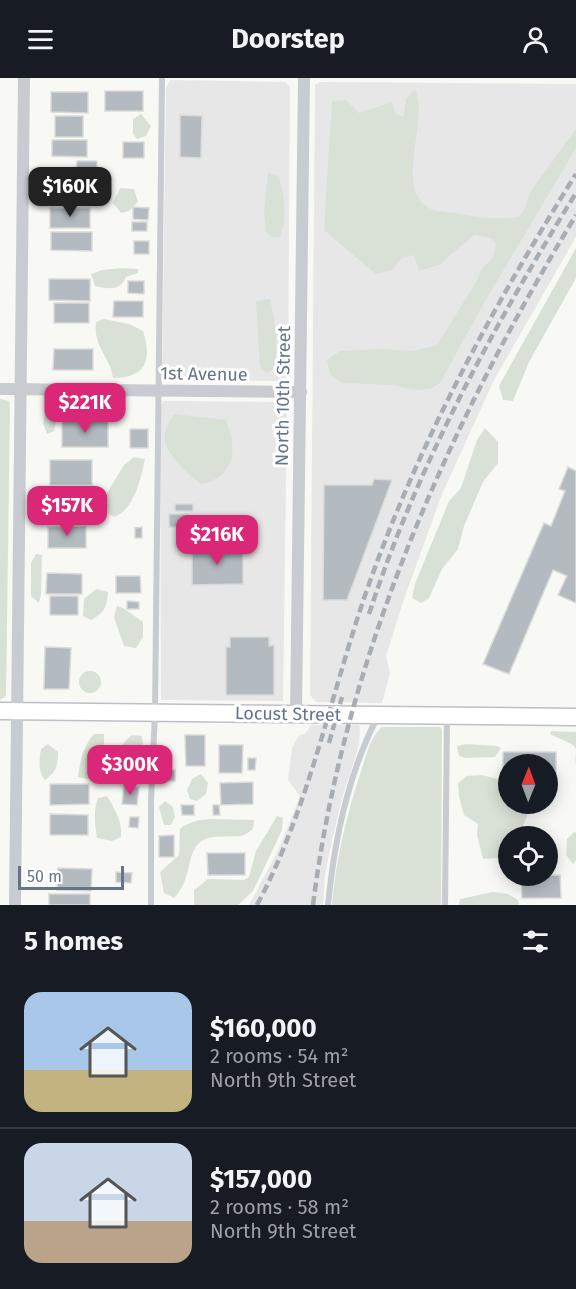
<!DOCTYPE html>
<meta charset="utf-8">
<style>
body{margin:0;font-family:"Fira Sans",sans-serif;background:#242831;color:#f1f3f6;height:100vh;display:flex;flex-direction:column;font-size:22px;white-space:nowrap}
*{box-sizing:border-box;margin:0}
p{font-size:20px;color:#9ea1a6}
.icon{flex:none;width:33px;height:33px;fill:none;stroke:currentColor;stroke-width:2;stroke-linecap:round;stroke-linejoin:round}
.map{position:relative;height:827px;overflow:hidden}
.sheet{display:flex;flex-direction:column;background:#171b24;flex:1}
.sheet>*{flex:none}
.needle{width:39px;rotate:1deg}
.buttons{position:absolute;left:498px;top:676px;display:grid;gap:12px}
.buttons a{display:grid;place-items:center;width:60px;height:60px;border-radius:50%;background:#171b24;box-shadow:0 3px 15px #0003;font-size:30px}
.scale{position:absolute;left:18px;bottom:15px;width:106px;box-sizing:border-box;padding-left:6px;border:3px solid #657589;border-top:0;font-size:16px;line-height:21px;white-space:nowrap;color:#657589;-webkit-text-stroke:4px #fff;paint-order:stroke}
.price{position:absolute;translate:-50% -51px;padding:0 14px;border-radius:12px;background:#db2777;color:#fff;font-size:20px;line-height:39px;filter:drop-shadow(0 2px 3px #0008)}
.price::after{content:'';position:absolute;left:50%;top:36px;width:18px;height:14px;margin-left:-9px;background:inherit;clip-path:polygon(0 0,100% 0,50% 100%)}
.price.selected{background:#222;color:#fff}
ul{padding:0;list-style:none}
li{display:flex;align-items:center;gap:18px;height:150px;padding:0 24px}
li+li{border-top:2px solid #363941}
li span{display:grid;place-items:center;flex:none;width:168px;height:120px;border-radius:18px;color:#555}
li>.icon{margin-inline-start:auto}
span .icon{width:72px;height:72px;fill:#fffc;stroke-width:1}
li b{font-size:26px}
h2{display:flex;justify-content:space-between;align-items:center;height:72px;padding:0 24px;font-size:26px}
header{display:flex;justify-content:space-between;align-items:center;height:78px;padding:0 24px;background:#171b24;font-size:27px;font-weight:700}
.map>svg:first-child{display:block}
.built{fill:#e6e7e6}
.green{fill:#d9e1d6}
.building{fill:#b3bac0;stroke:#dadad8;stroke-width:1.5}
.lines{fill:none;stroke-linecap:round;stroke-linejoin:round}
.secondary-casing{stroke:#bcc0c6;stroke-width:19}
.lane{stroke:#c8cbcf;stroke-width:6}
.street{stroke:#c8cbcf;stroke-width:12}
.secondary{stroke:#fff;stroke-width:16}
.rail{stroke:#a8adb4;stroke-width:4.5;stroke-dasharray:9 4.5;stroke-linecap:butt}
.labels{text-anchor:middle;stroke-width:6;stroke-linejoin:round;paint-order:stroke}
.street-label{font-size:18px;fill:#657589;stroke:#fff}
</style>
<header><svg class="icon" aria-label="menu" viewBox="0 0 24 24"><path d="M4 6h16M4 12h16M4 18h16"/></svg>Doorstep<svg class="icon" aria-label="person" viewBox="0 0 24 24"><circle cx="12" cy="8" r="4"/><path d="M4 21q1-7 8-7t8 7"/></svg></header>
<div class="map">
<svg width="576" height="827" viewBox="0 0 576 827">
<rect width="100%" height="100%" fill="#f8f8f5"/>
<g class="built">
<polygon points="170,2 285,4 290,9 288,299 283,303 166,302 162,294 166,10"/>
<polygon points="320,4 576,6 576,159 494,302 442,416 404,521 386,578 390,595 382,625 316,624 310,617 315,13 315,7"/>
<polygon points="163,323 283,324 287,327 283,623 161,622 160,331"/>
<polygon points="311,647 359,647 360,650 359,667 343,717 332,762 325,797 323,827 249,827 278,773 300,718 288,702 292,670 299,657 305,656"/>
</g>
<g class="green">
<path d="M 415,11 C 429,42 397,102 424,127 C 431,133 446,134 455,135 C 477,140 497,142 519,139 L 525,130 L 530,114 L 576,51 L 576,70 L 484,225 L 440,305 L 430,311 L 413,312 L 394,307 L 342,305 L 330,296 L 327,282 L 340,273 L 381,271 L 413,273 L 437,267 L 473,209 L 483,190 L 494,178 L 496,164 L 488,159 L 474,157 L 439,187 L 419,193 L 414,177 L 402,180 L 392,192 L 376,196 L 324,152 L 332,23 L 346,22 L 359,35 L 392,24 L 396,37 L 404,38 L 406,21 Z"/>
<polygon points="141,36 151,48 146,58 137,61 133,56 133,41"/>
<path d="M 268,94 L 279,99 C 284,119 288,140 280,159 L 273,160 L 266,154 L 264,133 Z"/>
<polygon points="120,110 134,111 138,124 129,133 121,135 113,125"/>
<polygon points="576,170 576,200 529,284 513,323 503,322 499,308"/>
<path d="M 122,190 L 138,191 L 138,195 L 126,199 C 121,213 108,211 95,208 L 91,196 L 102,192 Z"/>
<path d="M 270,221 C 275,244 280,269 272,292 L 266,295 L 260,288 L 256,223 Z"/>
<path d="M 104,241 L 129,246 L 143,253 C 152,281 147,300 113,300 C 110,278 93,269 96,244 Z"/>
<polygon points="0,321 9,323 10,329 6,618 0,622"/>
<polygon points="52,328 56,342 54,353 47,356 43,345 45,332"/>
<path d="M 174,336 L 226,342 C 237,369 237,398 202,406 C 191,400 167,377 165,363 C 163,354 169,344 174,336 Z"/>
<polygon points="485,350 498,364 498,385 483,404 464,448 458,471 442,491 429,520 421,525 412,520 415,506 449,423 461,410 477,362"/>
<path d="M 134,379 L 145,381 C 141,400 134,432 114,439 L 108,435 L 105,418 L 124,387 Z"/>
<polygon points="36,476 42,477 41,517 39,525 31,518 31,485"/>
<path d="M 96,511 L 108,514 C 107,529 104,535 91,542 L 83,538 L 84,521 Z"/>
<polygon points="117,528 123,530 143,544 143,559 136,570 124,568 114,539"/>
<circle cx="90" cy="604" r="11"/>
<path d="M 382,649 L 440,649 L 442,652 L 441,827 L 332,827 C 336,780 347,735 362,690 C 367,676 370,659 382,649 Z"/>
<path d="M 551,653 L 576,654 L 576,686 C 575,682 576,675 576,671 C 573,664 556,660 550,656 Z"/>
<path d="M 94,656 L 104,656 C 104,673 105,692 88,701 L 78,699 C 80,682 83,669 94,656 Z"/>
<path d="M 132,657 L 142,658 C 144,674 149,700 130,704 C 113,691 115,669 132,657 Z"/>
<path d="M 48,666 L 58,674 C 58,688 56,694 45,702 C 38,694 39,682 41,671 Z"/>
<polygon points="466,666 497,668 501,670 495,679 466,680 459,678 457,668"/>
<polygon points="201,696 208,705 206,716 197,723 190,721 187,712 192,701"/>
<polygon points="482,697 508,704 508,726 529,726 529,732 519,759 508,759 508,773 498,780 483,781 477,757 478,746 464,737 459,719 458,705 467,698"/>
<path d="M 107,718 C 114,730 123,744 121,759 L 112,763 L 97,760 C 95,746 93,734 98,720 Z"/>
<polygon points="165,723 173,729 175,739 171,747 164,747 159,729"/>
<polygon points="277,738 283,740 282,752 253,813 238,827 194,827 194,812 208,801 244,802 249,799 256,773"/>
<path d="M 211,741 L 254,742 L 253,751 C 249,754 245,757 241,758 C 228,760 210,755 199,765 C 186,777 192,802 174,820 L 164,815 L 160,794 L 179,777 L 180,751 C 190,743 199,742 211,741 Z"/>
<polygon points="574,754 576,755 576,782 573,786 566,777 567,761"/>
<polygon points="493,814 508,816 518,822 519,827 459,827 460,821"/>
</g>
<g class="building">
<rect x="105" y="13" width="38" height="20"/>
<polygon points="51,14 88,14 88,35 51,34"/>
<polygon points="180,37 202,38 201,80 180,79"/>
<rect x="55" y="38" width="28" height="21"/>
<polygon points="52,62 87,62 87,79 52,78"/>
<rect x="123" y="64" width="21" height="16"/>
<polygon points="77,83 97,83 97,95 76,95"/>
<polygon points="55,105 97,106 97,125 55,124"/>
<polygon points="133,129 149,130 148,142 133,141"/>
<rect x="50" y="130" width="40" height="20"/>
<rect x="132" y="144" width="15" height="9"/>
<polygon points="51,154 92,154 92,173 51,172"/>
<rect x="134" y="163" width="15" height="13"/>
<polygon points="49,201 90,201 90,223 49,222"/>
<polygon points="128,203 144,203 144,216 128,215"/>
<polygon points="114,223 143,223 143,239 113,239"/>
<rect x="54" y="225" width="35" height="20"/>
<polygon points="54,271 93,271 93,292 53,292"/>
<rect x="62" y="343" width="46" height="26"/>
<rect x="130" y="351" width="18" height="19"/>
<rect x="50" y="382" width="42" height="25"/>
<polygon points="568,389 576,393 576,525 558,517 567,498 553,492 509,596 483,586 544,445 551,448 565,413 559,411"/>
<polygon points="374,401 392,402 347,522 323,522 324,407 372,407"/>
<rect x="175" y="426" width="18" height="7"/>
<polygon points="169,436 188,436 188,450 169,449"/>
<polygon points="86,448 86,470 48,470 48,449"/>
<polygon points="142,449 142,460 135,460 135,450"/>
<polygon points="192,470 243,470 243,506 192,507"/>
<polygon points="47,495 82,496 82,516 46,516"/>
<polygon points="116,498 140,498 141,515 116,515"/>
<rect x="50" y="518" width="28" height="19"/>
<polygon points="127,523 139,524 139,531 127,531"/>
<polygon points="230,559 269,559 269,568 274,567 274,617 226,617 226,569 230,569"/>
<polygon points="45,569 71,570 69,611 44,611"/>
<polygon points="185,657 205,657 205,688 186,688"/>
<polygon points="219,667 243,667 242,695 219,695"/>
<polygon points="503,674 556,674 556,696 548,696 548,687 508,687 508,696 503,696"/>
<polygon points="248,680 256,680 255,692 248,692"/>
<rect x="166" y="692" width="9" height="11"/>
<polygon points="253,704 253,726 221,727 220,705"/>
<polygon points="50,706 89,706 89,726 50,727"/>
<polygon points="124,708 139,709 137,727 122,726"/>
<polygon points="181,727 194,727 194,737 182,737"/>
<polygon points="213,727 219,727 220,737 213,737"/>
<polygon points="50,736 88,737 88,757 50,757"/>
<polygon points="130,739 139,739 138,750 129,749"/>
<polygon points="174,757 174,779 159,779 159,758"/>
<polygon points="207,775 245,775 245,797 208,797"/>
<polygon points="58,790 92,791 91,813 57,812"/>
<polygon points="116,794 132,795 131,805 116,804"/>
<polygon points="560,797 561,820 522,820 521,798"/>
<rect x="49" y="816" width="41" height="11"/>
</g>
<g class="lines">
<defs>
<polyline id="secondary" points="0,633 576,639"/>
</defs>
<use href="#secondary" class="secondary-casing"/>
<g class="lane">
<polyline points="151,827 151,723 155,635 162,0"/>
<path d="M 328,827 C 334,765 348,696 377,640"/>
<polyline points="445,827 447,639"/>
</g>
<g class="street">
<polyline points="0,311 301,314"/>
<polyline points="296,637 304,0"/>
<polyline points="15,827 24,0"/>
</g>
<use href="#secondary" class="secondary"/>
<g class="rail">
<path d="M 369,536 C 418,386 493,249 576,115"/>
<polyline points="329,665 342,619"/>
<path d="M 257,827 C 311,726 331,613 369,506 C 421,360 494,227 576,96"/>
<path d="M 313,827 C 344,580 448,348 576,137"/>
</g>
</g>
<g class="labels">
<g class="street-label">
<text transform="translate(204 296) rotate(1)" y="6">1st Avenue</text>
<text transform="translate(283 318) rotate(-89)" y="6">North 10th Street</text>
<text transform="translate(288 636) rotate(1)" y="6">Locust Street</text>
</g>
</g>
</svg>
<div class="buttons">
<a><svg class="needle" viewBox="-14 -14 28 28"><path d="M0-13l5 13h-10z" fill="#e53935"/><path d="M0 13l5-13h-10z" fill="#9ea1a6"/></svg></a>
<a><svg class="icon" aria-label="locate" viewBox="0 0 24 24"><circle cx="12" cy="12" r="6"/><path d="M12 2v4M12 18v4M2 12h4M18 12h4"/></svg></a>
</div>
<div class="scale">50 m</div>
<b class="price selected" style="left:70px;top:140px">$160K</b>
<b class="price" style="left:85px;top:356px">$221K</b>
<b class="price" style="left:67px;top:459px">$157K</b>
<b class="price" style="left:217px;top:488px">$216K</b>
<b class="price" style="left:130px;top:718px">$300K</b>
</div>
<section class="sheet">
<h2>5 homes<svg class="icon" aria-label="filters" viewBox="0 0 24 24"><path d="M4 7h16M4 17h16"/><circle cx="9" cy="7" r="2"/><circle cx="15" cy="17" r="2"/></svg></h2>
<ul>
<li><span style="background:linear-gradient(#a9c7e8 65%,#c2b280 0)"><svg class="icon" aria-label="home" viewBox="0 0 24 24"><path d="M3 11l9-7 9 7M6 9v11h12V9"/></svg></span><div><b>$160,000</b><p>2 rooms · 54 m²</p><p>North 9th Street</p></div></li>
<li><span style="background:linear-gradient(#c9d6e8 65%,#b9a48a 0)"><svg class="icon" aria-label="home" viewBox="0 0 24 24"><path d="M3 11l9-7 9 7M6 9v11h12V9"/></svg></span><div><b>$157,000</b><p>2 rooms · 58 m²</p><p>North 9th Street</p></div></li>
</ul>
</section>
